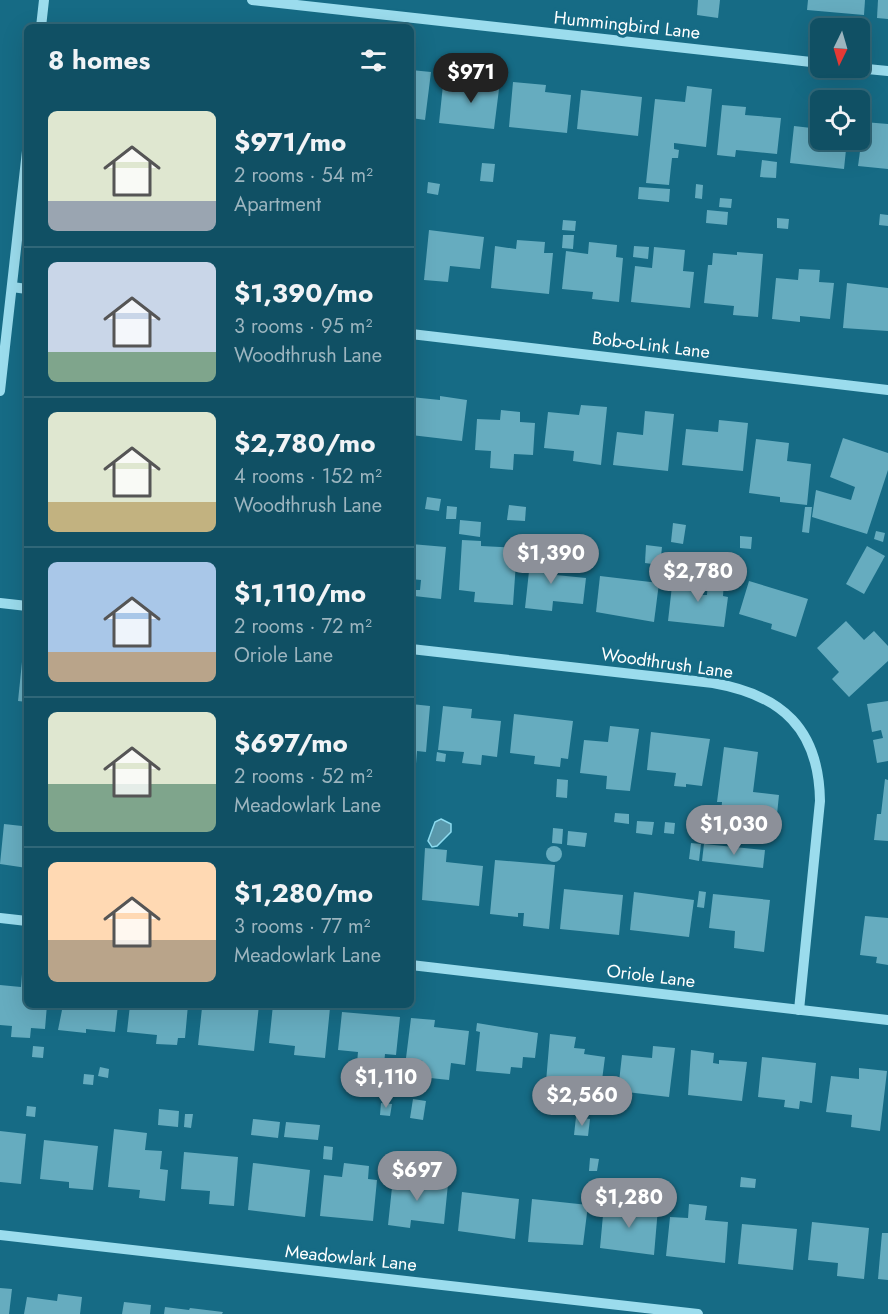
<!DOCTYPE html>
<meta charset="utf-8">
<style>
body{margin:0;font-family:Jost,sans-serif;background:#1e5a6d;color:#f1f3f6;height:100vh;display:flex;flex-direction:column;font-size:22px;white-space:nowrap}
*{box-sizing:border-box;margin:0}
p{font-size:20px;color:#9cb5bf}
.icon{flex:none;width:33px;height:33px;fill:none;stroke:currentColor;stroke-width:2;stroke-linecap:round;stroke-linejoin:round}
.map{position:relative;flex:1;overflow:hidden}
.sheet{position:absolute;left:24px;top:24px;width:390px;height:984px;display:flex;flex-direction:column;background:#105064;border-radius:9px;box-shadow:0 6px 24px #0002,0 0 0 2px #306778}
.sheet>*{flex:none}
.needle{width:39px;rotate:185deg}
.controls{position:absolute;left:810px;top:18px;display:grid;gap:12px}
.controls a{display:grid;place-items:center;width:60px;height:60px;border-radius:9px;background:#105064;box-shadow:0 6px 24px #0002,0 0 0 2px #306778;font-size:30px}
.price{position:absolute;translate:-50% -51px;padding:0 14px;border-radius:21px;background:#8c9099;color:#fff;font-size:20px;line-height:39px;filter:drop-shadow(0 2px 3px #0008)}
.price::after{content:'';position:absolute;left:50%;top:36px;width:18px;height:14px;margin-left:-9px;background:inherit;clip-path:polygon(0 0,100% 0,50% 100%)}
.price.on{background:#222;color:#fff}
ul{padding:0;list-style:none}
li{display:flex;align-items:center;gap:18px;height:150px;padding:0 24px}
li+li{border-top:2px solid #306778}
li span{display:grid;place-items:center;flex:none;width:168px;height:120px;border-radius:9px;color:#555}
li>.icon{margin-inline-start:auto}
span .icon{width:72px;height:72px;fill:#fffc;stroke-width:1}
li b{font-size:26px}
h2{display:flex;justify-content:space-between;align-items:center;height:72px;padding:0 24px;font-size:26px}
.map>svg:first-child{display:block}
.water{fill:#5a99ac;stroke:#8ddcf0;stroke-width:1.5}
.building{fill:#66acbf}
.lines{fill:none;stroke-linecap:round;stroke-linejoin:round}
.minor{stroke:#9bdced;stroke-width:10}
.labels{text-anchor:middle;stroke-width:6;stroke-linejoin:round;paint-order:stroke}
.street-label{font-size:18px;fill:#fff;stroke:#166b85}
</style>
<div class="map">
<svg width="888" height="1314" viewBox="0 0 888 1314">
<rect width="100%" height="100%" fill="#166b85"/>
<polygon class="water" points="441,819 451,824 451,832 437,846 432,847 428,841 435,822"/>
<g class="building">
<polygon points="698,0 720,0 718,18 697,15"/>
<polygon points="808,0 865,0 864,15 807,10"/>
<polygon points="878,0 888,0 888,19 877,18"/>
<polygon points="411,70 431,72 425,120 411,118"/>
<polygon points="472,78 500,81 494,129 439,123 443,85 471,89"/>
<polygon points="513,82 546,85 545,92 571,95 567,133 509,127"/>
<polygon points="687,86 712,89 706,147 674,143 674,149 679,150 678,158 672,158 669,185 646,183 655,99 685,102"/>
<polygon points="581,90 642,97 638,136 577,129"/>
<polygon points="722,105 746,107 745,115 781,118 777,154 736,150 735,157 717,155"/>
<polygon points="864,122 888,124 888,169 858,166"/>
<polygon points="794,126 820,129 820,140 847,140 844,169 790,163"/>
<polygon points="762,160 777,162 776,178 760,177"/>
<polygon points="482,163 495,164 493,182 480,181"/>
<polygon points="428,182 440,184 438,195 427,193"/>
<polygon points="696,184 703,185 702,199 695,198"/>
<polygon points="639,187 670,189 669,202 638,199"/>
<polygon points="720,198 732,199 731,208 719,207"/>
<polygon points="707,210 728,212 727,225 706,223"/>
<polygon points="880,214 888,215 888,226 879,225"/>
<polygon points="777,218 789,219 788,229 777,228"/>
<polygon points="563,220 576,221 575,231 562,230"/>
<polygon points="429,230 484,237 480,269 450,266 448,282 424,280"/>
<polygon points="563,235 574,235 573,249 562,248"/>
<polygon points="517,240 545,242 544,253 553,253 549,294 491,288 495,246 516,249"/>
<polygon points="589,242 617,245 616,257 623,258 619,302 592,299 593,292 562,289 566,251 588,254"/>
<polygon points="634,246 649,247 648,259 633,257"/>
<polygon points="654,247 685,250 683,271 694,272 690,308 631,302 635,266 652,268"/>
<polygon points="737,252 763,254 758,317 733,315 734,306 704,303 708,265 712,265 713,253 737,255"/>
<polygon points="799,269 820,270 819,282 834,283 830,319 800,316 800,322 772,319 776,278 798,280"/>
<polygon points="847,283 888,288 888,331 843,328"/>
<polygon points="440,396 467,400 462,441 411,435 411,397 440,400"/>
<polygon points="581,405 607,407 601,465 573,461 574,451 544,448 548,412 579,415"/>
<polygon points="501,410 520,412 520,422 535,423 533,455 514,454 513,470 490,468 491,451 475,450 477,419 500,420"/>
<polygon points="645,411 674,414 668,471 613,465 617,432 643,435"/>
<polygon points="719,420 748,423 743,471 682,465 686,429 718,432"/>
<polygon points="843,438 888,453 888,470 867,534 812,517 816,490 851,500 855,487 830,477"/>
<polygon points="756,439 789,443 787,461 811,464 807,505 780,502 780,497 749,493"/>
<polygon points="427,497 441,499 439,511 425,509"/>
<polygon points="509,505 526,507 525,521 507,520"/>
<polygon points="447,506 457,507 456,519 446,519"/>
<polygon points="805,507 812,507 809,533 802,532"/>
<polygon points="460,520 481,522 480,537 459,534"/>
<polygon points="673,523 686,525 683,544 671,542"/>
<polygon points="876,531 885,533 883,542 874,539"/>
<polygon points="740,536 752,537 751,549 740,548"/>
<polygon points="462,540 481,541 481,546 517,548 513,605 474,602 475,592 459,590"/>
<polygon points="411,544 446,547 441,599 414,596 415,590 420,590 421,580 411,579"/>
<polygon points="646,545 662,547 660,565 645,563"/>
<polygon points="867,546 885,556 864,594 846,584"/>
<polygon points="531,553 558,556 556,575 586,578 583,604 553,601 552,611 525,608"/>
<polygon points="600,576 659,583 654,622 596,612"/>
<polygon points="673,577 703,580 701,595 707,595 708,580 724,581 723,596 728,597 724,627 668,621"/>
<polygon points="749,581 808,599 796,637 771,629 772,624 739,614"/>
<polygon points="846,621 864,640 874,631 888,646 888,661 849,697 832,679 839,672 817,648"/>
<polygon points="22,662 27,663 27,702 18,701"/>
<polygon points="888,701 888,761 877,763 873,740 883,738 881,730 872,732 867,704"/>
<polygon points="411,704 430,706 426,752 417,751 416,764 411,763"/>
<polygon points="443,706 472,709 471,718 501,721 497,757 482,755 481,765 462,763 464,752 438,750"/>
<polygon points="514,714 573,721 568,759 561,758 560,767 534,764 535,756 510,753"/>
<polygon points="610,726 639,729 630,791 606,789 607,776 580,773 584,740 608,742"/>
<polygon points="651,732 710,739 702,786 686,784 686,787 674,786 676,773 647,770"/>
<polygon points="724,747 758,752 753,792 779,795 776,824 721,814 722,802 717,802"/>
<polygon points="437,752 446,754 445,762 436,761"/>
<polygon points="557,779 568,780 567,798 556,797"/>
<polygon points="885,779 888,780 888,841 874,840 877,814 881,814"/>
<polygon points="24,813 27,814 27,868 0,864 4,824 22,826"/>
<polygon points="615,813 629,814 629,824 614,822"/>
<polygon points="637,821 654,822 652,835 636,833"/>
<polygon points="665,822 675,823 674,834 664,833"/>
<polygon points="553,828 563,829 562,844 552,843"/>
<polygon points="568,831 587,833 585,847 567,845"/>
<polygon points="691,843 701,844 699,861 689,859"/>
<polygon points="704,844 765,850 763,868 702,861"/>
<circle cx="554" cy="854" r="8"/>
<polygon points="425,848 447,850 446,862 483,866 479,906 422,900"/>
<polygon points="495,860 555,865 549,929 523,926 524,913 518,913 518,917 490,914"/>
<polygon points="564,889 623,895 619,935 560,929"/>
<polygon points="699,891 706,892 704,908 697,907"/>
<polygon points="634,892 694,900 689,937 630,930"/>
<polygon points="713,894 770,900 764,952 734,948 735,931 709,928"/>
<polygon points="865,916 888,918 888,965 876,963 877,957 860,955"/>
<polygon points="22,974 27,974 27,1005 47,1005 45,1029 31,1028 30,1038 11,1037 12,1026 0,1025 0,985 21,987"/>
<polygon points="63,1005 118,1005 115,1032 86,1029 86,1033 58,1030"/>
<polygon points="130,1005 188,1005 185,1038 178,1038 177,1045 156,1044 157,1035 127,1032"/>
<polygon points="229,1005 259,1005 254,1051 198,1045 202,1008 229,1010"/>
<polygon points="273,1005 330,1008 325,1058 294,1055 295,1046 269,1043"/>
<polygon points="342,1012 400,1017 396,1055 385,1054 384,1065 357,1063 358,1052 338,1050"/>
<polygon points="411,1018 435,1020 434,1027 469,1031 465,1065 451,1063 449,1080 421,1077 423,1061 406,1058"/>
<polygon points="477,1023 538,1033 535,1058 523,1057 522,1068 511,1067 510,1074 476,1071 480,1032 476,1031"/>
<polygon points="550,1034 576,1037 574,1048 585,1049 584,1054 605,1057 601,1088 546,1082"/>
<polygon points="33,1046 44,1047 43,1058 32,1057"/>
<polygon points="653,1046 675,1048 669,1097 618,1091 622,1055 652,1058"/>
<polygon points="691,1050 714,1053 713,1063 719,1064 719,1060 747,1062 742,1101 688,1095"/>
<polygon points="762,1057 816,1063 812,1103 800,1101 799,1109 784,1107 785,1100 758,1097"/>
<polygon points="100,1067 109,1069 108,1078 98,1076"/>
<polygon points="859,1068 887,1071 880,1131 851,1127 852,1115 826,1112 831,1076 859,1079"/>
<polygon points="84,1074 94,1075 93,1085 83,1084"/>
<polygon points="413,1099 426,1101 423,1120 410,1118"/>
<polygon points="381,1103 392,1104 390,1116 380,1115"/>
<polygon points="27,1106 36,1107 35,1117 26,1116"/>
<polygon points="159,1109 179,1111 178,1127 158,1125"/>
<polygon points="185,1114 193,1114 191,1128 184,1127"/>
<polygon points="576,1117 590,1119 588,1136 574,1135"/>
<polygon points="253,1119 280,1122 278,1138 251,1135"/>
<polygon points="286,1122 320,1125 318,1140 284,1137"/>
<polygon points="114,1129 147,1133 145,1150 162,1151 160,1169 168,1170 165,1201 139,1198 140,1190 108,1187"/>
<polygon points="0,1131 26,1134 21,1184 0,1182"/>
<polygon points="44,1140 98,1146 93,1190 69,1188 69,1182 40,1179"/>
<polygon points="324,1146 333,1147 332,1160 323,1159"/>
<polygon points="184,1152 238,1157 234,1206 209,1204 210,1191 181,1189"/>
<polygon points="390,1158 400,1159 397,1172 388,1170"/>
<polygon points="590,1158 599,1159 597,1171 589,1171"/>
<polygon points="253,1163 310,1170 305,1217 248,1210"/>
<polygon points="344,1163 369,1166 368,1179 377,1180 373,1221 320,1216 324,1175 342,1177"/>
<polygon points="741,1177 756,1179 755,1188 740,1187"/>
<polygon points="393,1178 448,1184 444,1224 411,1220 410,1228 388,1225"/>
<polygon points="462,1192 519,1199 515,1239 458,1231"/>
<polygon points="532,1199 588,1205 583,1245 528,1242"/>
<polygon points="604,1204 658,1208 654,1255 600,1248"/>
<polygon points="689,1204 707,1206 705,1220 728,1222 725,1263 666,1256 670,1217 688,1218"/>
<polygon points="812,1222 869,1228 864,1279 837,1276 838,1263 808,1260"/>
<polygon points="742,1224 797,1229 793,1270 738,1264"/>
<polygon points="882,1233 888,1233 888,1280 878,1279"/>
<polygon points="0,1288 12,1289 9,1314 0,1314"/>
<polygon points="58,1294 82,1297 80,1314 24,1314 27,1297 57,1301"/>
<polygon points="124,1302 151,1305 150,1314 122,1314"/>
<polygon points="165,1307 189,1310 190,1308 223,1312 222,1314 164,1314"/>
</g>
<g class="lines">
<g class="minor">
<polyline points="252,0 820,63"/>
<polyline points="41,27 44,0"/>
<polyline points="857,68 888,71"/>
<polyline points="12,287 27,289"/>
<polyline points="411,334 888,390"/>
<polyline points="0,391 27,151"/>
<polyline points="0,603 27,606"/>
<path d="M 411,649 L 713,683 C 782,695 819,729 820,801 L 799,1010"/>
<polyline points="0,918 27,921"/>
<polyline points="411,965 888,1020"/>
<polyline points="0,1235 698,1314"/>
</g>
</g>
<g class="labels">
<g class="street-label">
<text transform="translate(627 25) rotate(6)" y="6">Hummingbird Lane</text>
<text transform="translate(651 345) rotate(7)" y="6">Bob-o-Link Lane</text>
<text transform="translate(667 663) rotate(8)" y="6">Woodthrush Lane</text>
<text transform="translate(651 976) rotate(7)" y="6">Oriole Lane</text>
<text transform="translate(351 1258) rotate(6)" y="6">Meadowlark Lane</text>
</g>
</g>
</svg>
<div class="controls">
<a><svg class="needle" viewBox="-14 -14 28 28"><path d="M0-13l5 13h-10z" fill="#e53935"/><path d="M0 13l5-13h-10z" fill="#9cb5bf"/></svg></a>
<a><svg class="icon" aria-label="locate" viewBox="0 0 24 24"><circle cx="12" cy="12" r="6"/><path d="M12 2v4M12 18v4M2 12h4M18 12h4"/></svg></a>
</div>
<b class="price on" style="left:471px;top:104px">$971</b>
<b class="price" style="left:551px;top:585px">$1,390</b>
<b class="price" style="left:698px;top:603px">$2,780</b>
<b class="price" style="left:734px;top:856px">$1,030</b>
<b class="price" style="left:386px;top:1109px">$1,110</b>
<b class="price" style="left:582px;top:1127px">$2,560</b>
<b class="price" style="left:417px;top:1202px">$697</b>
<b class="price" style="left:629px;top:1229px">$1,280</b>
<section class="sheet">
<h2>8 homes<svg class="icon" aria-label="filters" viewBox="0 0 24 24"><path d="M4 7h16M4 17h16"/><circle cx="9" cy="7" r="2"/><circle cx="15" cy="17" r="2"/></svg></h2>
<ul>
<li><span style="background:linear-gradient(#dfe7d0 75%,#9aa5b1 0)"><svg class="icon" aria-label="home" viewBox="0 0 24 24"><path d="M3 11l9-7 9 7M6 9v11h12V9"/></svg></span><div><b>$971/mo</b><p>2 rooms · 54 m²</p><p>Apartment</p></div></li>
<li><span style="background:linear-gradient(#c9d6e8 75%,#7fa58c 0)"><svg class="icon" aria-label="home" viewBox="0 0 24 24"><path d="M3 11l9-7 9 7M6 9v11h12V9"/></svg></span><div><b>$1,390/mo</b><p>3 rooms · 95 m²</p><p>Woodthrush Lane</p></div></li>
<li><span style="background:linear-gradient(#dfe7d0 75%,#c2b280 0)"><svg class="icon" aria-label="home" viewBox="0 0 24 24"><path d="M3 11l9-7 9 7M6 9v11h12V9"/></svg></span><div><b>$2,780/mo</b><p>4 rooms · 152 m²</p><p>Woodthrush Lane</p></div></li>
<li><span style="background:linear-gradient(#a9c7e8 75%,#b9a48a 0)"><svg class="icon" aria-label="home" viewBox="0 0 24 24"><path d="M3 11l9-7 9 7M6 9v11h12V9"/></svg></span><div><b>$1,110/mo</b><p>2 rooms · 72 m²</p><p>Oriole Lane</p></div></li>
<li><span style="background:linear-gradient(#dfe7d0 60%,#7fa58c 0)"><svg class="icon" aria-label="home" viewBox="0 0 24 24"><path d="M3 11l9-7 9 7M6 9v11h12V9"/></svg></span><div><b>$697/mo</b><p>2 rooms · 52 m²</p><p>Meadowlark Lane</p></div></li>
<li><span style="background:linear-gradient(#ffd9b3 65%,#b9a48a 0)"><svg class="icon" aria-label="home" viewBox="0 0 24 24"><path d="M3 11l9-7 9 7M6 9v11h12V9"/></svg></span><div><b>$1,280/mo</b><p>3 rooms · 77 m²</p><p>Meadowlark Lane</p></div></li>
</ul>
</section>
</div>
